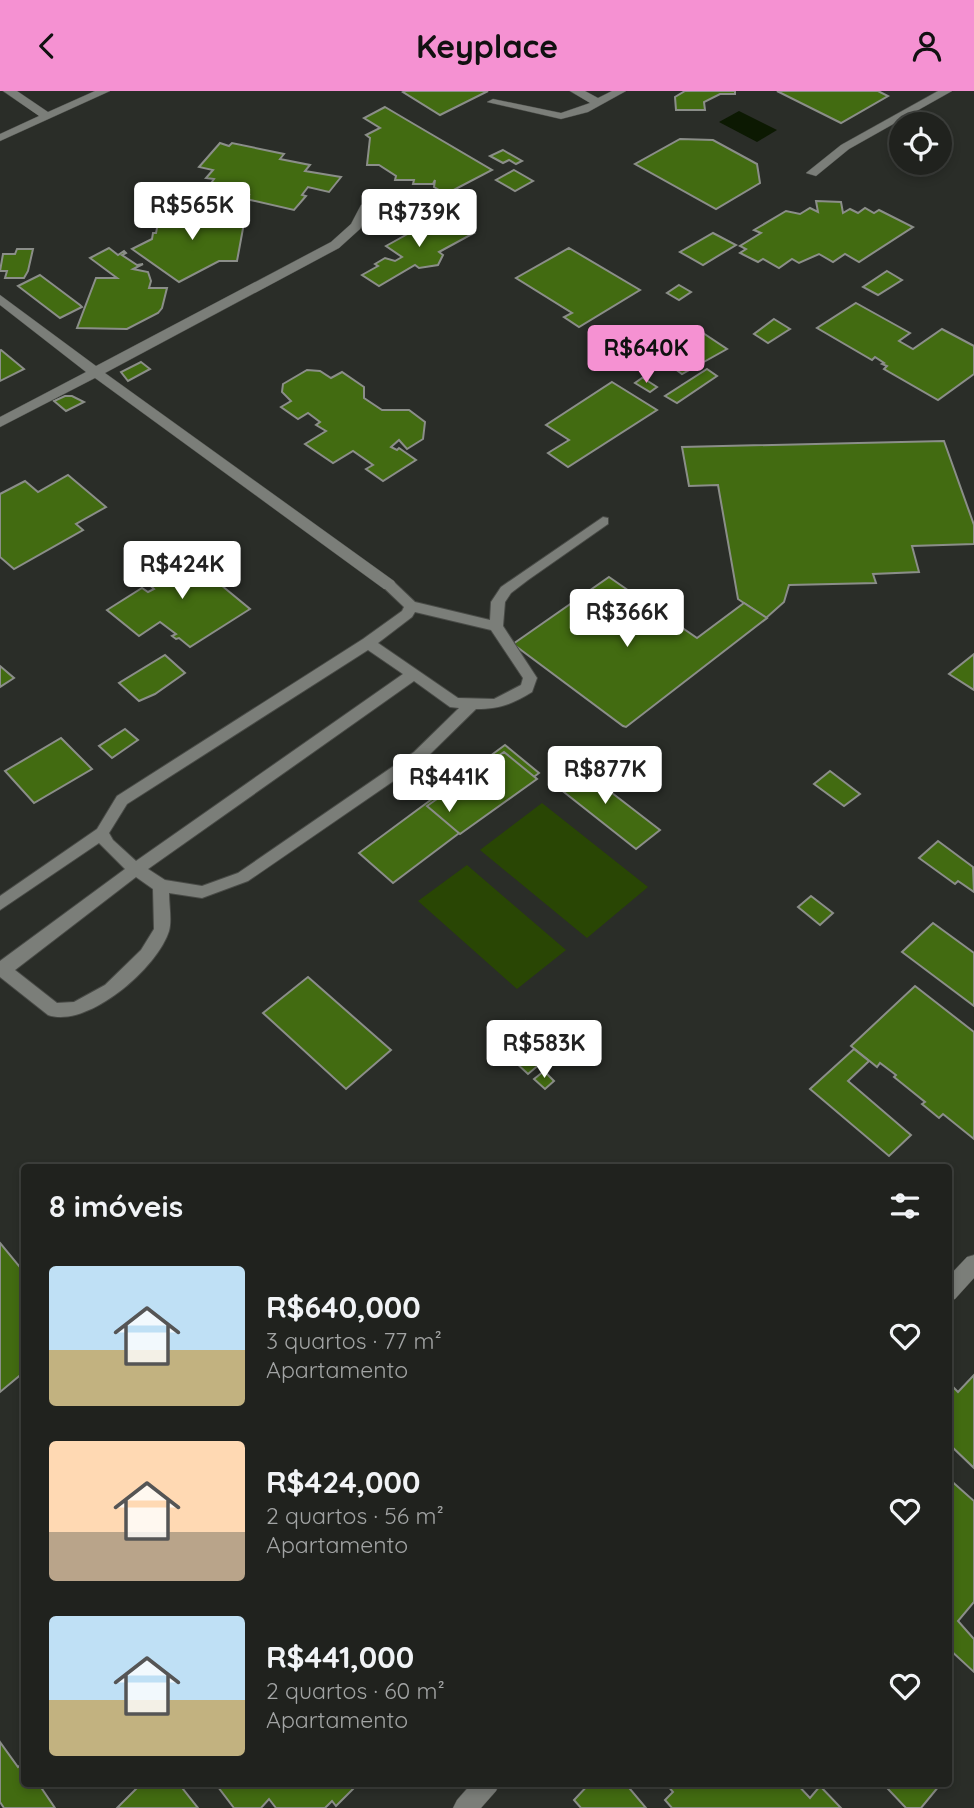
<!DOCTYPE html>
<html lang="pt">
<meta charset="utf-8">
<style>
body{margin:0;font-family:Quicksand,sans-serif;background:#2d2f2b;color:#f1f3f6;height:100vh;display:flex;flex-direction:column;font-size:26px;white-space:nowrap}
*{box-sizing:border-box;margin:0}
p{font-size:23px;color:#a2a4a4}
.icon{flex:none;width:38px;height:38px;fill:none;stroke:currentColor;stroke-width:2;stroke-linecap:round;stroke-linejoin:round}
.map{position:relative;flex:1;overflow:hidden}
.details{position:absolute;left:21px;top:1073px;width:931px;height:623px;display:flex;flex-direction:column;background:#20221e;border-radius:7px;box-shadow:0 4px 10px #0003,0 0 0 2px #3d3f3c}
.details>*{flex:none}
.tools{position:absolute;left:889px;top:21px;display:grid;gap:14px}
.tools a{display:grid;place-items:center;width:63px;height:63px;border-radius:50%;background:#20221e;box-shadow:0 4px 10px #0003,0 0 0 2px #3d3f3c;font-size:35px}
.price{position:absolute;translate:-50% -60px;padding:0 16px;border-radius:7px;background:#fff;color:#222;font-size:23px;line-height:46px;filter:drop-shadow(0 2px 4px #0008)}
.price::after{content:'';position:absolute;left:50%;top:42px;width:21px;height:16px;margin-left:-10px;background:inherit;clip-path:polygon(0 0,100% 0,50% 100%)}
.price.selected{background:#f591d2;color:#111}
ul{padding:0;list-style:none}
li{display:flex;align-items:center;gap:21px;height:175px;padding:0 28px}
li span{display:grid;place-items:center;flex:none;width:196px;height:140px;border-radius:7px;color:#555}
li>.icon{margin-inline-start:auto}
span .icon{width:84px;height:84px;fill:#fffc;stroke-width:1}
li b{font-size:30px}
h2{display:flex;justify-content:space-between;align-items:center;height:84px;padding:0 28px;font-size:30px}
header{display:flex;justify-content:space-between;align-items:center;height:91px;padding:0 28px;background:#f591d2;color:#111;font-size:32px;font-weight:700}
.map>svg:first-child{display:block}
.green{fill:#294604}
.water{fill:#0c1902}
.building{fill:#426b11;stroke:#8b8e89;stroke-width:2}
.lines{fill:none;stroke-linecap:round;stroke-linejoin:round}
.service-casing{stroke:#494b47;stroke-width:2}
.minor-casing{stroke:#494b47;stroke-width:1}
.service{fill:#7b7e79;fill-rule:evenodd}
.minor{fill:#7b7e79;fill-rule:evenodd}
</style>
<header><svg class="icon" aria-label="back" viewBox="0 0 24 24"><path d="M15 5l-7 7 7 7"/></svg>Keyplace<svg class="icon" aria-label="person" viewBox="0 0 24 24"><circle cx="12" cy="8" r="4"/><path d="M4 21q1-7 8-7t8 7"/></svg></header>
<div class="map">
<svg width="974" height="1717" viewBox="0 0 974 1717">
<rect width="100%" height="100%" fill="#2a2d28"/>
<g class="green">
<polygon points="542,712 648,796 587,847 480,759"/>
<polygon points="467,774 566,859 517,898 418,810"/>
</g>
<polygon class="water" points="739,20 777,39 757,51 719,31"/>
<g class="building">
<polygon points="405,0 488,0 440,24 403,1"/>
<polygon points="685,0 735,0 735,3 720,3 704,11 705,19 676,19 675,6"/>
<polygon points="777,0 878,0 888,5 841,32"/>
<polygon points="385,16 407,29 492,79 446,103 434,96 435,89 433,93 413,93 414,89 395,89 396,85 379,74 367,74 370,47 366,44 380,37 364,27"/>
<polygon points="680,48 713,49 757,73 760,92 716,118 635,73"/>
<polygon points="220,52 229,55 232,52 284,63 280,68 310,74 305,80 341,86 329,101 308,96 302,104 306,105 294,119 246,108 249,104 215,99 209,95 214,88 206,87 213,79 199,76"/>
<polygon points="503,59 522,70 516,73 509,69 503,72 490,65"/>
<polygon points="514,79 533,90 515,100 496,89"/>
<polygon points="816,110 841,111 843,122 850,118 858,122 865,117 874,122 879,119 913,136 859,171 845,163 833,171 819,163 799,172 792,168 779,177 763,168 758,171 740,162 746,158 740,155 761,142 754,139 786,120 800,123 810,117 818,121"/>
<polygon points="161,118 225,119 223,132 244,132 237,170 219,170 179,191 132,158 152,148 153,142 156,142"/>
<polygon points="442,124 474,142 439,161 443,164 438,174 419,177 415,174 379,195 362,184 378,175 375,173 385,167 395,170 402,166 386,155"/>
<polygon points="713,142 736,154 703,174 680,161"/>
<polygon points="109,157 118,164 124,160 126,162 122,164 137,174 143,173 133,178 148,181 151,190 149,197 167,197 162,217 158,222 127,238 77,237 96,187 117,187 90,167"/>
<polygon points="569,157 640,199 579,236 564,226 572,222 516,187"/>
<polygon points="17,158 33,158 28,180 24,187 5,187 7,180 0,180 3,163 15,163"/>
<polygon points="887,180 902,189 878,204 863,196"/>
<polygon points="40,184 80,214 82,216 60,227 18,195"/>
<polygon points="679,194 691,201 679,209 667,202"/>
<polygon points="856,212 910,242 899,250 913,258 942,238 974,255 974,283 938,309 884,278 887,275 882,273 884,272 875,266 872,269 817,237"/>
<polygon points="774,228 790,238 768,252 754,243"/>
<polygon points="697,238 727,258 682,283 654,262"/>
<polygon points="1,259 24,278 0,290 0,260"/>
<polygon points="141,271 150,278 128,290 121,281"/>
<polygon points="707,278 717,285 677,312 665,305"/>
<polygon points="307,279 320,280 331,287 342,281 364,296 364,307 382,319 409,319 425,331 423,348 407,358 399,349 391,356 397,359 399,357 416,369 383,390 366,378 373,374 353,360 333,372 305,353 326,340 316,334 320,331 308,322 298,328 281,316 291,310 282,301 283,293"/>
<polygon points="642,287 643,287 657,296 650,301 635,292"/>
<polygon points="612,291 657,319 568,376 548,362 569,349 546,334"/>
<polygon points="65,305 72,305 84,311 66,320 54,310"/>
<polygon points="944,350 974,434 974,453 912,455 919,481 873,483 876,492 789,494 784,511 766,527 738,508 718,394 689,395 682,356"/>
<polygon points="68,384 106,416 76,433 83,439 14,478 0,466 0,403 25,390 38,401"/>
<polygon points="206,455 223,469 204,480 250,518 190,556 179,547 176,548 172,545 176,543 160,531 139,545 107,519 142,497 148,501 154,498 144,489"/>
<polygon points="609,486 697,547 744,512 767,527 626,636 623,635 513,553"/>
<polygon points="974,563 974,599 949,583"/>
<polygon points="165,564 185,582 155,603 139,610 119,592"/>
<polygon points="0,575 14,587 0,596"/>
<polygon points="125,638 138,649 112,667 99,655"/>
<polygon points="61,647 92,678 34,712 5,680"/>
<polygon points="505,654 539,682 393,792 359,762"/>
<polygon points="504,661 537,688 460,743 427,715 454,696 441,685 464,669 476,680"/>
<polygon points="574,673 581,678 660,739 636,758 550,690"/>
<polygon points="830,680 860,703 844,715 814,693"/>
<polygon points="938,750 973,776 974,801 958,790 955,793 919,767"/>
<polygon points="811,805 833,822 820,834 798,816"/>
<polygon points="933,832 974,862 974,915 902,861"/>
<polygon points="308,886 391,959 346,998 263,922"/>
<polygon points="915,895 974,941 974,1048 943,1023 939,1027 922,1013 925,1011 894,986 896,984 880,972 877,976 851,955"/>
<polygon points="526,930 559,957 528,983 497,954"/>
<polygon points="854,958 869,970 848,990 911,1044 889,1065 810,998"/>
<polygon points="544,980 554,990 545,998 534,988"/>
<polygon points="0,1152 24,1181 24,1281 0,1301"/>
<polygon points="974,1284 974,1377 948,1352 948,1303 954,1297 958,1301"/>
<polygon points="948,1387 974,1410 974,1511 958,1530 974,1548 974,1581 948,1557"/>
<polygon points="0,1651 18,1676 23,1672 24,1674 24,1692 38,1692 55,1717 4,1717 0,1711"/>
<polygon points="142,1692 179,1693 198,1717 117,1717"/>
<polygon points="215,1692 359,1692 336,1715 332,1710 325,1717 276,1717 269,1708 261,1717 234,1717"/>
<polygon points="590,1692 625,1692 646,1717 581,1717 574,1709"/>
<polygon points="671,1692 796,1692 810,1707 820,1695 841,1717 672,1717 665,1709 673,1701 668,1695"/>
<polygon points="891,1692 936,1692 939,1695 921,1717 906,1717 887,1697"/>
</g>
<g class="lines">
<defs>
<path id="service" d="M 603,426 L 608,427 L 608,433 L 528,489 L 511,502 L 505,511 L 503,535 L 537,587 L 532,601 C 513,613 499,618 476,618 L 424,669 L 248,790 L 202,807 L 169,802 C 169,814 172,830 169,840 C 158,876 88,938 48,924 L 0,886 L 0,870 L 125,778 L 99,752 L 0,819 L 0,805 L 97,738 L 117,705 L 363,548 L 402,520 L 404,516 L 384,497 L 384,491 L 394,491 L 415,511 L 490,529 L 491,511 L 501,496 ZM 415,521 L 491,539 L 523,587 L 521,594 L 494,608 L 458,607 L 378,552 L 412,526 ZM 368,559 L 403,583 L 136,770 L 113,749 L 109,742 L 127,713 ZM 414,590 L 450,616 L 459,617 L 414,661 L 238,782 L 202,795 L 165,789 L 148,778 ZM 136,786 L 153,798 L 154,838 L 141,859 L 105,894 L 74,911 L 57,912 L 15,879 Z"/>
<g id="minor">
<polygon points="3,0 17,0 48,21 95,0 110,0 0,50 0,43 39,25"/>
<polygon points="570,0 585,0 598,7 612,0 626,0 588,21 561,28 487,11 493,8 561,22 590,12"/>
<polygon points="938,0 952,0 849,58 816,85 806,82 841,54"/>
<polygon points="365,113 371,117 360,138 339,157 105,282 394,490 396,494 394,498 384,498 95,287 0,336 0,326 86,281 0,214 0,204 96,275 331,151 351,133 361,114"/>
<polygon points="974,1164 974,1187 955,1208 948,1210 948,1186 967,1166"/>
<polygon points="472,1692 500,1692 496,1700 481,1717 453,1717 457,1709"/>
</g>
</defs>
<use href="#service" class="service-casing"/>
<use href="#minor" class="minor-casing"/>
<use href="#service" class="service"/>
<use href="#minor" class="minor"/>
</g>
</svg>
<div class="tools">
<a><svg class="icon" aria-label="locate" viewBox="0 0 24 24"><circle cx="12" cy="12" r="6"/><path d="M12 2v4M12 18v4M2 12h4M18 12h4"/></svg></a>
</div>
<b class="price" style="left:192px;top:151px">R$565K</b>
<b class="price" style="left:419px;top:158px">R$739K</b>
<b class="price selected" style="left:646px;top:294px">R$640K</b>
<b class="price" style="left:182px;top:510px">R$424K</b>
<b class="price" style="left:627px;top:558px">R$366K</b>
<b class="price" style="left:605px;top:715px">R$877K</b>
<b class="price" style="left:449px;top:723px">R$441K</b>
<b class="price" style="left:544px;top:989px">R$583K</b>
<section class="details">
<h2>8 imóveis<svg class="icon" aria-label="filters" viewBox="0 0 24 24"><path d="M4 7h16M4 17h16"/><circle cx="9" cy="7" r="2"/><circle cx="15" cy="17" r="2"/></svg></h2>
<ul>
<li><span style="background:linear-gradient(#bfe0f5 60%,#c2b280 0)"><svg class="icon" aria-label="home" viewBox="0 0 24 24"><path d="M3 11l9-7 9 7M6 9v11h12V9"/></svg></span><div><b>R$640,000</b><p>3 quartos · 77 m²</p><p>Apartamento</p></div><svg class="icon" aria-label="heart" viewBox="0 0 24 24"><path d="M12 20l-8-8c-3-5 5-10 8-4 3-6 11-1 8 4z"/></svg></li>
<li><span style="background:linear-gradient(#ffd9b3 65%,#b9a48a 0)"><svg class="icon" aria-label="home" viewBox="0 0 24 24"><path d="M3 11l9-7 9 7M6 9v11h12V9"/></svg></span><div><b>R$424,000</b><p>2 quartos · 56 m²</p><p>Apartamento</p></div><svg class="icon" aria-label="heart" viewBox="0 0 24 24"><path d="M12 20l-8-8c-3-5 5-10 8-4 3-6 11-1 8 4z"/></svg></li>
<li><span style="background:linear-gradient(#bfe0f5 60%,#c2b280 0)"><svg class="icon" aria-label="home" viewBox="0 0 24 24"><path d="M3 11l9-7 9 7M6 9v11h12V9"/></svg></span><div><b>R$441,000</b><p>2 quartos · 60 m²</p><p>Apartamento</p></div><svg class="icon" aria-label="heart" viewBox="0 0 24 24"><path d="M12 20l-8-8c-3-5 5-10 8-4 3-6 11-1 8 4z"/></svg></li>
</ul>
</section>
</div>
